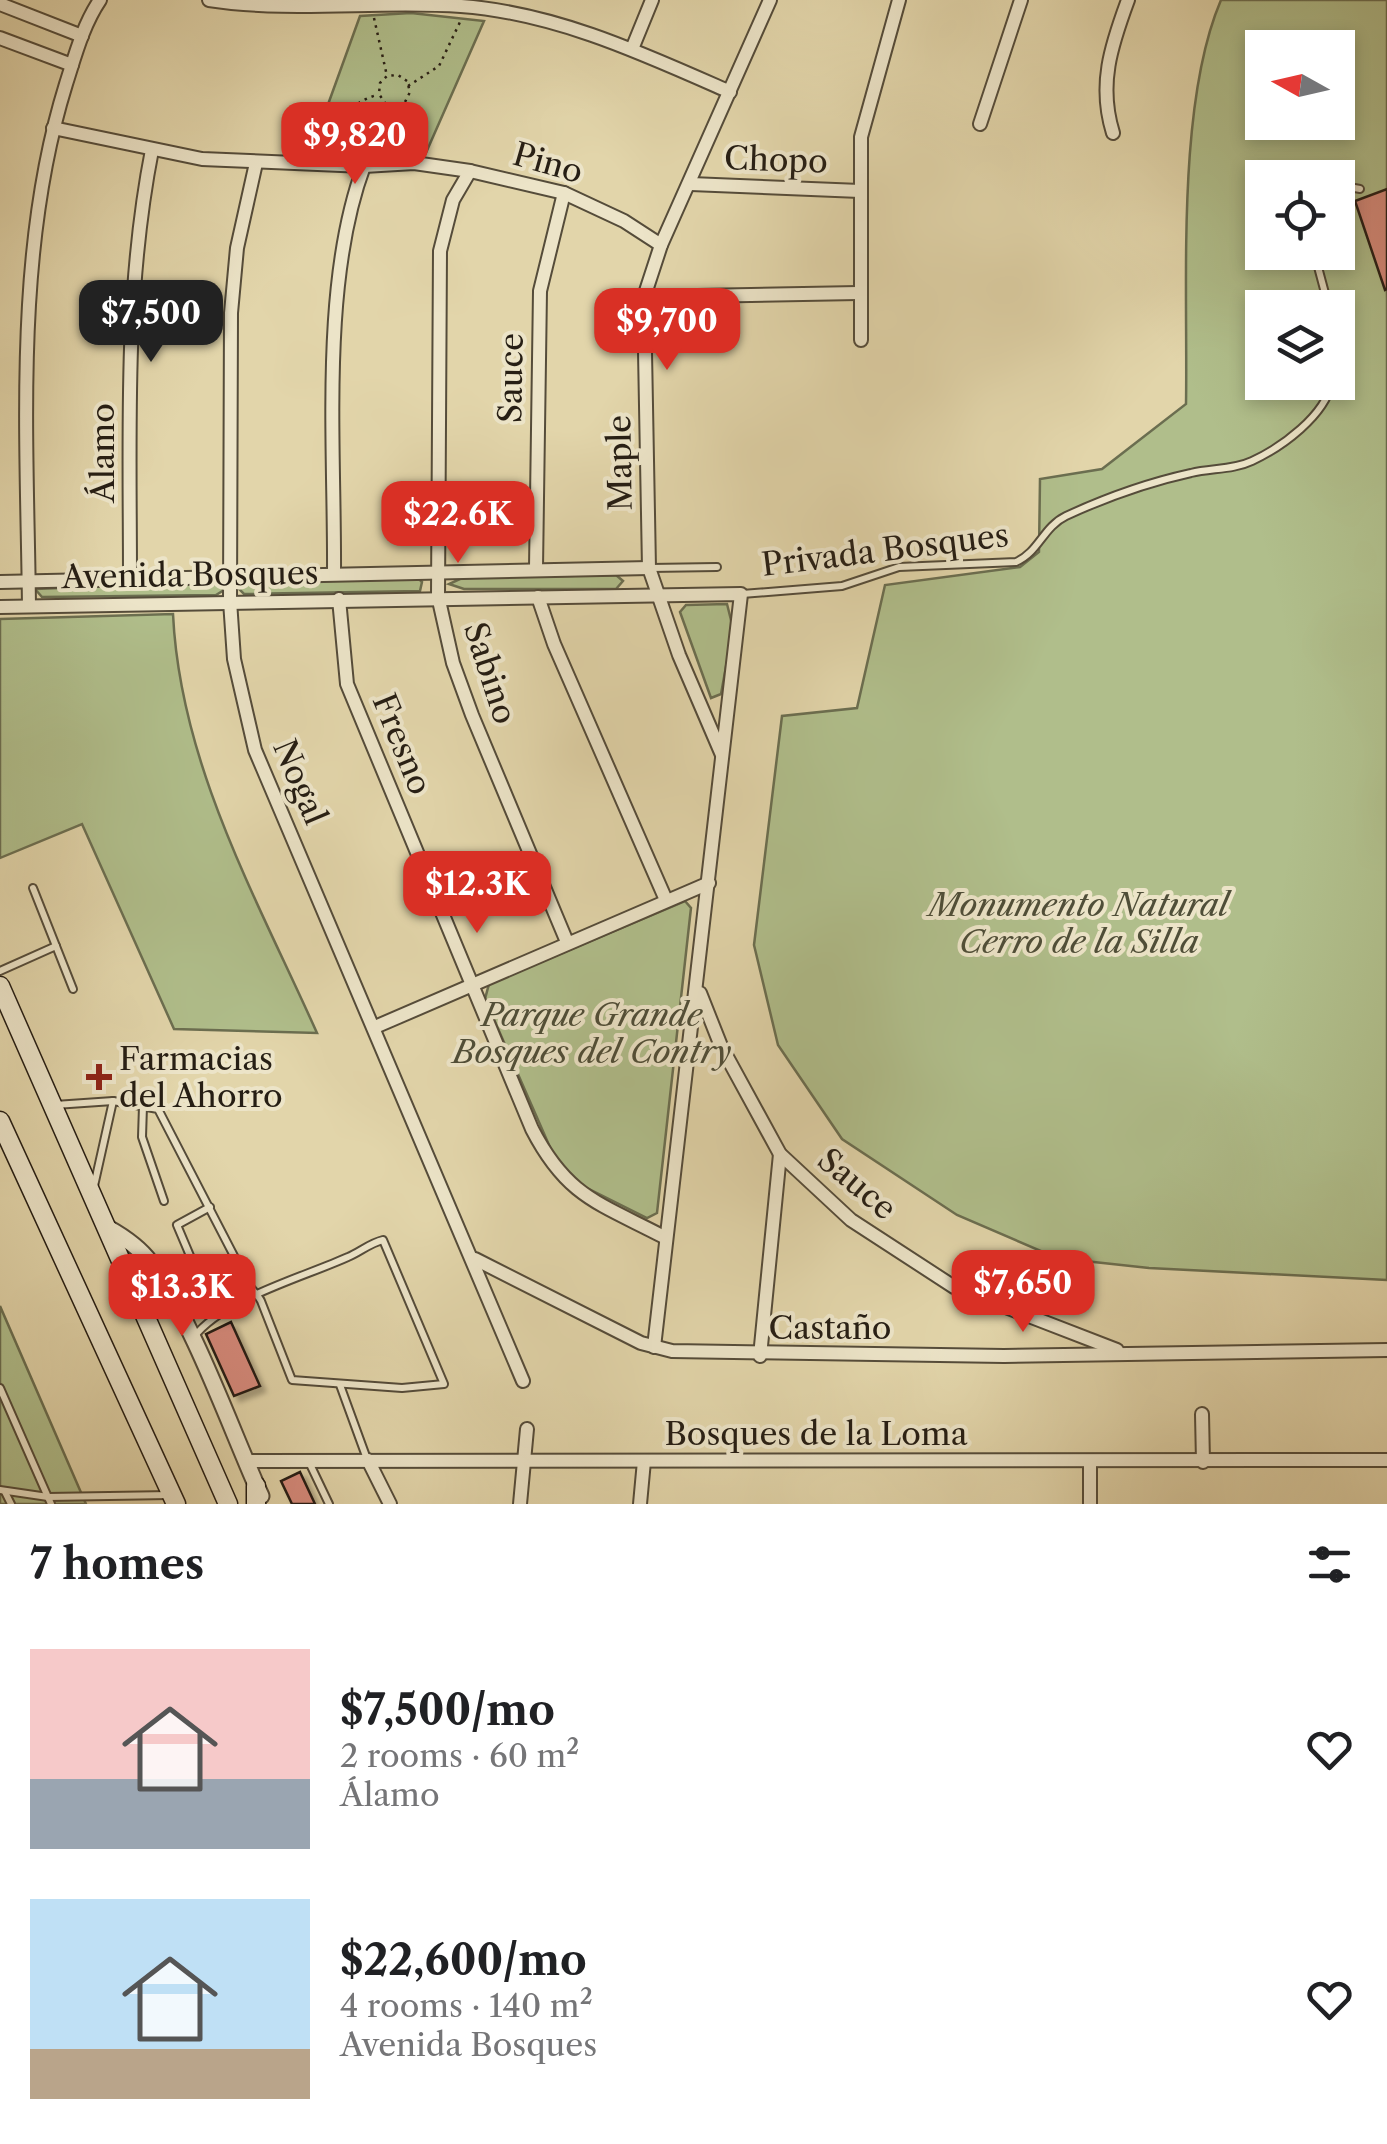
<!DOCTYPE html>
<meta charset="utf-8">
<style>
body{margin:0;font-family:"Libre Caslon Text",serif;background:#f6f6f6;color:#202124;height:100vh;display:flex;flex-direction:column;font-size:38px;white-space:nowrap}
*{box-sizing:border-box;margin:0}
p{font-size:32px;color:#757577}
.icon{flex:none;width:55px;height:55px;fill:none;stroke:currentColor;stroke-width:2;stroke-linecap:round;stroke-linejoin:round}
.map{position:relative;height:1504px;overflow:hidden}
.side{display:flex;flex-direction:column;background:#fff;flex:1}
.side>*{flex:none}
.needle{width:65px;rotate:278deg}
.fabs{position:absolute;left:1245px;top:30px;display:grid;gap:20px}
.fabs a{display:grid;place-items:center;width:110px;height:110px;border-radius:0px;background:#fff;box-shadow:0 5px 15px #0003;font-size:50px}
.price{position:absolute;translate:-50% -85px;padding:0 22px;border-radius:20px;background:#d93025;color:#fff;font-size:32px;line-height:65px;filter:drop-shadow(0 2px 5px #0008)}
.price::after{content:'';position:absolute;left:50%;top:60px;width:30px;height:22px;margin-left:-15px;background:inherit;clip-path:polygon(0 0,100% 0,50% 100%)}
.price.selected{background:#222;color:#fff}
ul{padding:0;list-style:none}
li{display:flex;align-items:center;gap:30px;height:250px;padding:0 30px}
li span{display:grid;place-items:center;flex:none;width:280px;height:200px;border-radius:0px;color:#555}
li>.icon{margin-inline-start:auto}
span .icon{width:120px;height:120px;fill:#fffc;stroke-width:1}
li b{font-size:42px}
h2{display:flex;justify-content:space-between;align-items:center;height:120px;padding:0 30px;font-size:42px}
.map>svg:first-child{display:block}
.green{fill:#b0be8b;stroke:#6b6e50;stroke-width:2.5;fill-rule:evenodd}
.building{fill:#d78b7d;stroke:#261e14;stroke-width:2.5;filter:url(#shadow)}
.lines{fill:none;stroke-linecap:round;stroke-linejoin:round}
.service-casing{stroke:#554c3a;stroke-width:10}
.minor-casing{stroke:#554c3a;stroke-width:16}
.tertiary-casing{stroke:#554c3a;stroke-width:19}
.secondary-casing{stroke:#261e14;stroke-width:21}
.path{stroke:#261e14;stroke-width:2.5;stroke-dasharray:2.5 5;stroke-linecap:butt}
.service{stroke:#ece4c8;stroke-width:6}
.minor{stroke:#ece4c8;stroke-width:12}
.tertiary{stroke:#ece4c8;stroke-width:15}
.secondary{stroke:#ece4c8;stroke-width:18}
.poi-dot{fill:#8f2418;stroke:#ece4c8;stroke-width:4}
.labels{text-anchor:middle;stroke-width:8;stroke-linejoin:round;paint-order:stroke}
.street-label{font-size:32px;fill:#261e14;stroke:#ece4c8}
.park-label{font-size:32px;font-style:italic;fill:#4f4e38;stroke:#ece4c8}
.poi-label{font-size:32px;fill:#261e14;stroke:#ece4c8;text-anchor:start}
</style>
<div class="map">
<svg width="1387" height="1504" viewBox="0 0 1387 1504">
<defs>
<filter id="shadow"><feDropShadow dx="5.5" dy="5.5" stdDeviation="2.5" flood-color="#0004"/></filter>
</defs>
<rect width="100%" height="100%" fill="#e2d5aa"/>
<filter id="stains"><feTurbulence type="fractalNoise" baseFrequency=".002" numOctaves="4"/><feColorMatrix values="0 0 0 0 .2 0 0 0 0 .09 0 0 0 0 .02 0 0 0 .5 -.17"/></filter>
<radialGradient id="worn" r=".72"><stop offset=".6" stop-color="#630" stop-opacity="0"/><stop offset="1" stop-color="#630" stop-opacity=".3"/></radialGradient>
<g class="green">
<path d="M 1221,0 L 1387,0 L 1387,1280 L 1149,1268 L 1057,1258 L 957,1215 L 842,1139 L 778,1045 L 754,945 L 782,716 L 857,708 L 885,585 L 1020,567 L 1039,552 L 1040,479 L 1102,469 L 1186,404 C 1188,288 1176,105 1221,0 ZM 1262,48 L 1338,48 L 1338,122 L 1262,122 ZM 1262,178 L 1338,178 L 1338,252 L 1262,252 ZM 1262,308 L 1338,308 L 1338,382 L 1262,382 Z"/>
<polygon points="411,13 484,21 425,155 309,157 360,16"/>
<polygon points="616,575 623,581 616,589 464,589 449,584 462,578"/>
<polygon points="417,577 422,582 420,591 244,594 238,588 240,582"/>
<polygon points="216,582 224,590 216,595 42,597 35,589"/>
<polygon points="727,604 733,628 721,694 711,698 680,612 686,605"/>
<path d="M 173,614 C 180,764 257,899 317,1033 L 174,1029 L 82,824 L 0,858 L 0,619 Z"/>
<polygon points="685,901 691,908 657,1213 647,1218 581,1185 556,1161 485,999 489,984"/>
<polygon points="0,1306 86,1504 0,1504"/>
</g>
<g class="building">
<polygon points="1387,189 1387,289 1385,290 1355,201"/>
<polygon points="231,1322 260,1386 234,1396 206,1334"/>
<polygon points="300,1472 315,1504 292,1504 281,1481"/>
</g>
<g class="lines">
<defs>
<g id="service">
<polyline points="1338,185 1360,189"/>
<polyline points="1314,252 1329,308"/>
<polyline points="650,568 717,567"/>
<path d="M 742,594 L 842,586 L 899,567 L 1016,562 C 1039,552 1043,527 1066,516 C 1105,498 1150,482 1191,473 C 1211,468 1233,470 1252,461 C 1282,447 1325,416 1332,382"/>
<polyline points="33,888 73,989"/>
<polyline points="0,971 56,946"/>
<path d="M 55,1105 L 113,1101 L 158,1109 L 249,1285 C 253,1291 258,1295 261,1301 L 292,1380 L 402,1388 L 444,1384 L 383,1240 C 370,1243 360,1252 348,1257 C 304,1277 223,1299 194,1337"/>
<polyline points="143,1106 142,1137 164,1201"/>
<polyline points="94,1186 113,1101"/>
<polyline points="210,1303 177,1225 210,1207"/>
<polyline points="182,1317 249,1285"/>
<polyline points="340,1385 367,1459"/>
<polyline points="0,1388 51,1504"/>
<polyline points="308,1460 329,1504"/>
<polyline points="0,1490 48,1497 170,1495"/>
<polyline points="5,1492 11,1504"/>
</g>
<g id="minor">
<path d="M 209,0 C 293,13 377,0 461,6 C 556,13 644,54 730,92"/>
<polyline points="0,4 82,36"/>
<polyline points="0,38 72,65"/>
<polyline points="632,49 652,0"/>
<polyline points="980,124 1021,0"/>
<polyline points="53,128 202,159 364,166 414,163 470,171 564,193 624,221 661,245"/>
<path d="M 1113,133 C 1098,85 1111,46 1128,0"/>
<polyline points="256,163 237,248 231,313 230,601 234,659 255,750 523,1381"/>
<polyline points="470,171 453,200 440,251 438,596 453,663 472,715 567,942"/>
<polyline points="691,184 860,191"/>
<polyline points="644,297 858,293"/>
<polyline points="861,340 861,137 899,0"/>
<polyline points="536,568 540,291 564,193"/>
<path d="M 334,573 C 335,447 320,284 364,166"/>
<path d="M 130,578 C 130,434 124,292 152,150"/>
<polyline points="0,582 649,568"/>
<polyline points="538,597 554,644 666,900"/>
<path d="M 339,599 L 347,684 L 532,1129 C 567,1197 599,1203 664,1237"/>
<path d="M 29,606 C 27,433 14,251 66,84 C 75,56 83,25 100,0"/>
<polyline points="0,607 741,594 654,1347"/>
<polyline points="722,755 679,655 649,568 644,297 661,245 770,0"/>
<polyline points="700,993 721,1046 780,1154 851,1220 954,1287 1117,1350"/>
<polyline points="375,1027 709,883"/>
<polyline points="475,1259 641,1343 672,1351 1004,1356 1387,1350"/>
<polyline points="760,1356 780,1154"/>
<polyline points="1202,1414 1203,1462"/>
<polyline points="368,1460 390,1504"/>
<polyline points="245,1461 1387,1460"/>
<polyline points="1090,1461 1090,1504"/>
<polyline points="520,1504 527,1429"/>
<polyline points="640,1504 644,1461"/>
</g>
<path id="tertiary" d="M 108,1228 C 124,1237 139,1247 150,1262 C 193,1321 230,1427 261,1496"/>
<g id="secondary">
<polyline points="0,986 228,1504"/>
<polyline points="0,1121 176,1504"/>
<polyline points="256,1504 256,1486"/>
</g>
</defs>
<use href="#service" class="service-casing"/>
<use href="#minor" class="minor-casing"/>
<use href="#tertiary" class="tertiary-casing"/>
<use href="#secondary" class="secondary-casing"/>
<g class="path">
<polyline points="374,18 387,76 380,83 379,94 385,103 395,106 405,102 410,92 407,81 398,75 387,76"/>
<polyline points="408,86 439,66 460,22"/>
<polyline points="396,108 413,151"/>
<path d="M 323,151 C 332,127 350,102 377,95"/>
</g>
<use href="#service" class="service"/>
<use href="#minor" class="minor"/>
<use href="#tertiary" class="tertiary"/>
<use href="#secondary" class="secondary"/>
</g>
<path class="poi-dot" d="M94 1062h10v10h10v10h-10v10h-10v-10h-10v-10h10z"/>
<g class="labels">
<g class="street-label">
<text transform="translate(776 160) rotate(2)" y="11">Chopo</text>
<text transform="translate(548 163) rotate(16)" y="11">Pino</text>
<text transform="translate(511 378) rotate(-89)" y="11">Sauce</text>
<text transform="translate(103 453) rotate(-90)" y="11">Álamo</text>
<text transform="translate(620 463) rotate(-91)" y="11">Maple</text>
<text transform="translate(885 550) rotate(-7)" y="11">Privada Bosques</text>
<text transform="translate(190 575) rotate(-1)" y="11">Avenida Bosques</text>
<text transform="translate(490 673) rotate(72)" y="11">Sabino</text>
<text transform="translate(402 744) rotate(68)" y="11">Fresno</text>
<text transform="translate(300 782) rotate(67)" y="11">Nogal</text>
<text transform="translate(857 1184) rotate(40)" y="11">Sauce</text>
<text x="830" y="1339">Castaño</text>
<text x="816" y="1445">Bosques de la Loma</text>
</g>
<g class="park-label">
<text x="1079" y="916">Monumento Natural<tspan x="1079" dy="37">Cerro de la Silla</tspan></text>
<text x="592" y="1026">Parque Grande<tspan x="592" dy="37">Bosques del Contry</tspan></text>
</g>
<g class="poi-label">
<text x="119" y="1070">Farmacias<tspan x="119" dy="37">del Ahorro</tspan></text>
</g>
</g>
<rect width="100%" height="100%" filter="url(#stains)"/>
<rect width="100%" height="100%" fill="url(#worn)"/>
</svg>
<div class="fabs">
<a><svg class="needle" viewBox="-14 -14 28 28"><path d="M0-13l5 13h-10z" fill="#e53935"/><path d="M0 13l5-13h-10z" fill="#757577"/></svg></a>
<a><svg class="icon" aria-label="locate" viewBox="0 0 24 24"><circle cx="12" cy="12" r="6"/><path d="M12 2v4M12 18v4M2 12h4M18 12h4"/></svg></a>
<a><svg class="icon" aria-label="layers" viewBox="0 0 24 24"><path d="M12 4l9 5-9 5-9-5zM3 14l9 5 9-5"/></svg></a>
</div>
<b class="price" style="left:355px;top:187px">$9,820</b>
<b class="price selected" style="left:151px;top:365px">$7,500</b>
<b class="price" style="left:667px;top:373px">$9,700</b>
<b class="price" style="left:458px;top:566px">$22.6K</b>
<b class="price" style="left:477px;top:936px">$12.3K</b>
<b class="price" style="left:1023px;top:1335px">$7,650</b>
<b class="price" style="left:182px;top:1339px">$13.3K</b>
</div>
<section class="side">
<h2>7 homes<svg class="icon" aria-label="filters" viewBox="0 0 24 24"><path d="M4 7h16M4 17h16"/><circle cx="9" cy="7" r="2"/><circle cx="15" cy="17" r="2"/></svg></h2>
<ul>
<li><span style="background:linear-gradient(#f6c9c9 65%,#9aa5b1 0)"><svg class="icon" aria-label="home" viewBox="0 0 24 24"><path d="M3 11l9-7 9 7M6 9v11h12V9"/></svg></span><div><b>$7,500/mo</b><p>2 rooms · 60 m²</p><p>Álamo</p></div><svg class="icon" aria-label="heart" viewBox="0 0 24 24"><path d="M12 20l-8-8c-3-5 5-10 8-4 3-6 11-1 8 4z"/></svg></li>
<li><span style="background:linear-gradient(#bfe0f5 75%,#b9a48a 0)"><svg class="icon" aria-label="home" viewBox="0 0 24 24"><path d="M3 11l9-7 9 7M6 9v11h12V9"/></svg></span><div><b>$22,600/mo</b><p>4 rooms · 140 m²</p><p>Avenida Bosques</p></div><svg class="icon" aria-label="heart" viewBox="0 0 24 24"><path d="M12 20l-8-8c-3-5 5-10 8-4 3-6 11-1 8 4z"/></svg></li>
</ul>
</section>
